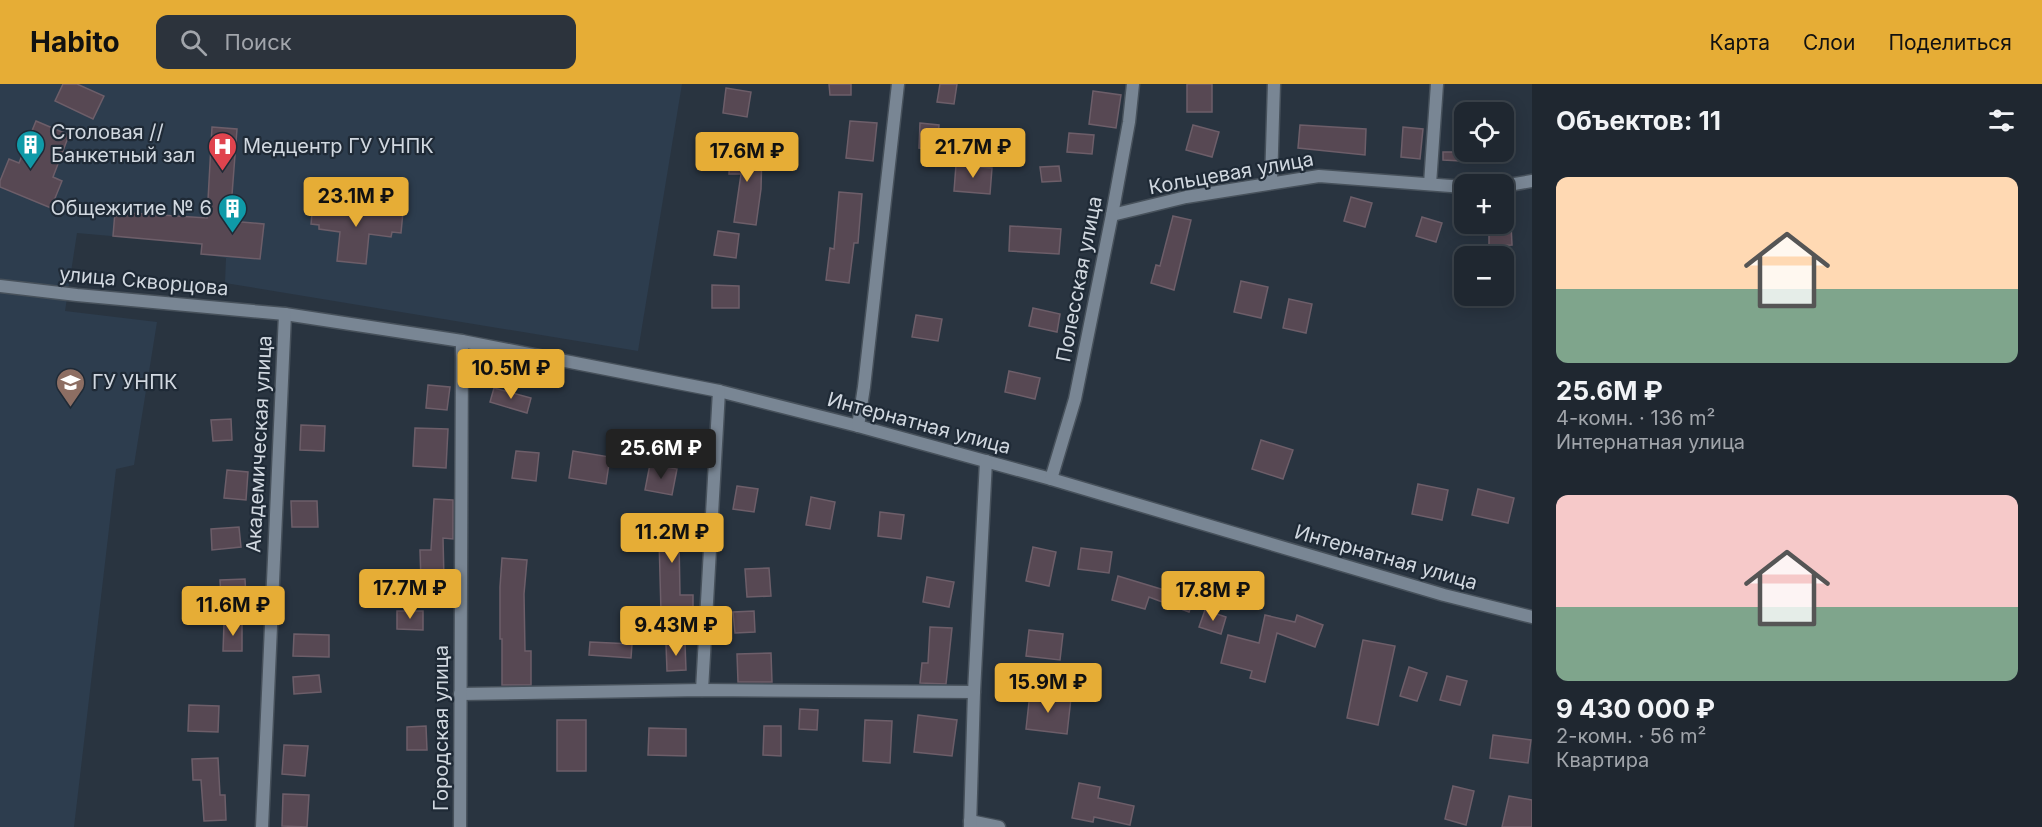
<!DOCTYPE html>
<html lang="ru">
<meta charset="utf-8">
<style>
body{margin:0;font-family:Inter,sans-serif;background:#2c333c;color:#f1f3f6;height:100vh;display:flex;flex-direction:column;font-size:22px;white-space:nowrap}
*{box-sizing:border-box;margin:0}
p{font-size:20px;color:#a1a5ab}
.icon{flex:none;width:33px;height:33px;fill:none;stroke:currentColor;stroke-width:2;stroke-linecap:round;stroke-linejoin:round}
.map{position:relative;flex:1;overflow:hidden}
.side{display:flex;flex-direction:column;background:#1f2730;width:510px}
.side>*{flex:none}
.tools{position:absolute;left:1454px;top:18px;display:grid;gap:12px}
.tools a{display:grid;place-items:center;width:60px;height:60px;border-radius:12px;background:#1f2730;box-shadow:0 3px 15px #0003,0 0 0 2px #3c444c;font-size:30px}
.price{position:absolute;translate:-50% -51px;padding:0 14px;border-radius:6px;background:#e6ad36;color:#111;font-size:20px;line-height:39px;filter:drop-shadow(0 2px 3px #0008)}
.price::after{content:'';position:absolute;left:50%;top:36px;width:18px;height:14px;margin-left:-9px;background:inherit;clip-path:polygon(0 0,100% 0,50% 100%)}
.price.selected{background:#222;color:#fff}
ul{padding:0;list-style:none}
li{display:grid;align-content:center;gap:12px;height:318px;padding:0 24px}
li span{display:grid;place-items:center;height:186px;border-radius:12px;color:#555}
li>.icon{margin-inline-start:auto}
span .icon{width:108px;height:108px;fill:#fffc;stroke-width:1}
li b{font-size:26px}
h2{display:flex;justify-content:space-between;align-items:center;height:72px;padding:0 24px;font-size:26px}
header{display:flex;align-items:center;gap:36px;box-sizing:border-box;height:84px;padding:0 30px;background:#e6ad36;color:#111}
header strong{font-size:28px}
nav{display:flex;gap:33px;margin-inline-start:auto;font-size:21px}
.search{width:420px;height:54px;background:#2c333c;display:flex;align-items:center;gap:15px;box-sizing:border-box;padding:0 21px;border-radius:12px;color:#a1a5ab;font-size:22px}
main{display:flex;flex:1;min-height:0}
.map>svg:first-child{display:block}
.built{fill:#2d3d4e}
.building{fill:#574853;stroke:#6d5e69;stroke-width:1.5}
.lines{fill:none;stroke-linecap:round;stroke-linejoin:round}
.minor-casing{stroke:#47515b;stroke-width:15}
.minor{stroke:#798694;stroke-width:12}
.labels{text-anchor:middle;stroke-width:4.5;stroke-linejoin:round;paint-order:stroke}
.poi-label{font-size:20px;fill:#d1d8e0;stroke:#1f2a36;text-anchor:start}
.street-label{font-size:20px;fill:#d1d8e0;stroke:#1f2a36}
</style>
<header>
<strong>Habito</strong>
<div class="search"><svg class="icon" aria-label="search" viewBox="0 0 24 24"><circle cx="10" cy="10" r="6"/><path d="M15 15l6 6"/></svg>Поиск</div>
<nav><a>Карта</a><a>Слои</a><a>Поделиться</a></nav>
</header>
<main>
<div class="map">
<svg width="1532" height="743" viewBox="0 0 1532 743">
<rect width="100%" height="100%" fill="#293440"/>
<polygon class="built" points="0,0 682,0 638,267 225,199 226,174 201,170 202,160 77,149 65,227 157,238 134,381 116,385 74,743 0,743"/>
<g class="building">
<polygon points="63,0 77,0 104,12 93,35 55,17"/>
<polygon points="829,0 851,0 851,11 830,11"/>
<polygon points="940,0 957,0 954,20 937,18"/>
<rect x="1187" y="0" width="25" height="28"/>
<polygon points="726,4 751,8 747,33 723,29"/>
<polygon points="1093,7 1121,11 1116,44 1089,40"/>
<polygon points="36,37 69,51 53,93 62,97 51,124 0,103 0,97 9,75 19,79"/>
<polygon points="850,37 877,39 873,77 846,74"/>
<polygon points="920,39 939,41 937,66 919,64"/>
<polygon points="1193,41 1219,48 1212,73 1186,66"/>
<polygon points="1300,41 1366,45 1365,71 1298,64"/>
<polygon points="212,43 237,45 230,137 264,140 260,175 201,170 202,160 113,152 115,128 207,134"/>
<polygon points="1403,43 1423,45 1420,75 1401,73"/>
<polygon points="1069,49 1094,51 1092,70 1067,68"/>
<polygon points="730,65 762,66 761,105 756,141 734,138 741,90 729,90"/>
<polygon points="1443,68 1482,68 1481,78 1443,76"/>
<polygon points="956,81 992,84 990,110 954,107"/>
<polygon points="1059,82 1061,97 1042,98 1040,83"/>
<polygon points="839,108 862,110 858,159 854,159 849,199 826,196 830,164 834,165"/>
<polygon points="1351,113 1372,119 1365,143 1344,137"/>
<polygon points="313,119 403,128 401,149 392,148 391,153 369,150 366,180 337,177 340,148 319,145 319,141 311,140"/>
<polygon points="1173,132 1191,136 1174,206 1151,199 1156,181 1160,182"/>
<polygon points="1422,133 1442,139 1436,158 1416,152"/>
<polygon points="1489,140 1511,140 1512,161 1489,162"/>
<polygon points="1010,142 1061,145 1059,170 1009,167"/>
<polygon points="718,147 739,150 736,174 714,171"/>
<polygon points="1241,197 1268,203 1261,234 1234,228"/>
<polygon points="712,201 739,202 739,224 712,224"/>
<polygon points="1289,215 1312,220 1306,249 1283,244"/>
<polygon points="1033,224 1060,230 1057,248 1029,242"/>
<polygon points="916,231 942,235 938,257 912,253"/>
<polygon points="1009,287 1040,294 1035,315 1005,308"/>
<polygon points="428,301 450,303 447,326 426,324"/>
<polygon points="494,304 531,314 527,329 490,318"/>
<polygon points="231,335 232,356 213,357 211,336"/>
<polygon points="301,341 325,342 324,367 300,366"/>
<polygon points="415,344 448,345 446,384 413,382"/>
<polygon points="1261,356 1293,366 1283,395 1252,385"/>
<polygon points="516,367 539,369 536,397 512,394"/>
<polygon points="573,367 610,373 606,400 569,394"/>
<polygon points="650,380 677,385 672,411 645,406"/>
<polygon points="227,386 248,388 246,416 224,414"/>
<polygon points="1418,400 1448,406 1442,436 1412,430"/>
<polygon points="737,402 758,405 754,428 733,425"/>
<polygon points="1478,405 1514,414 1508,439 1472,431"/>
<polygon points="811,413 835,418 830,445 806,441"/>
<polygon points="434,415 453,416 453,455 443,454 444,496 421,497 420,466 431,466"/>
<polygon points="291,417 317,417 318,443 292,443"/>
<polygon points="880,428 904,431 901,455 878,452"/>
<polygon points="650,438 697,440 696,457 679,456 680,511 693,511 693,528 661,528 659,455 649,455"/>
<polygon points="239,443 241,463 212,466 211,445"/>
<polygon points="1033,463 1056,468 1049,502 1026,497"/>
<polygon points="1081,464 1112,468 1109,489 1078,485"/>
<polygon points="502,474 527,476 524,510 525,567 531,567 531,601 502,601 502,555 500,555 500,503"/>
<polygon points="769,484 771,512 747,513 745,485"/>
<polygon points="1118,492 1194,515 1189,528 1149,513 1145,525 1112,516"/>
<polygon points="927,493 954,498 949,523 923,518"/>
<polygon points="245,495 246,513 221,514 220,496"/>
<polygon points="1205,526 1226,533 1221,550 1199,543"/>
<polygon points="397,527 423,527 423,546 397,545"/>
<polygon points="754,527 755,548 735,549 733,528"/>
<polygon points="1265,531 1295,538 1297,531 1323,541 1315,563 1277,549 1265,598 1250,594 1252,587 1221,579 1228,551 1259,559"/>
<polygon points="224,539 242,540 242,567 223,567"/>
<polygon points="930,543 952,544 946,600 920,599 922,579 928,579"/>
<polygon points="1029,546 1063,550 1060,576 1026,572"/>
<polygon points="294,550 329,551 329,573 293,572"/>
<polygon points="1363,556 1395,562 1378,641 1347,634"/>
<polygon points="590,558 632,560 631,574 589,571"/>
<polygon points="685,559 686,586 667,587 666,560"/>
<polygon points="771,569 772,598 738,598 737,570"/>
<polygon points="1409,583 1427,589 1417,617 1400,612"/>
<polygon points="319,591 321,608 294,610 293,593"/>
<polygon points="1447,592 1467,597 1460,621 1440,616"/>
<polygon points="1030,609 1071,614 1067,650 1026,645"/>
<polygon points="189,621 219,622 218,648 188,647"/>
<polygon points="800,625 818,626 817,646 799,645"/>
<polygon points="918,631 957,636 952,672 914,668"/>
<rect x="557" y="636" width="29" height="51"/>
<polygon points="865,636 892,637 890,679 863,677"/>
<polygon points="426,642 427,666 407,666 407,643"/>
<polygon points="764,642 781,642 781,672 763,671"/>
<polygon points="649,644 686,645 686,672 648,671"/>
<polygon points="1493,651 1531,656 1528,679 1490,674"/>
<polygon points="284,661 308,662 305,692 282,690"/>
<polygon points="218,674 220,711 225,711 226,736 204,737 201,696 193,696 192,675"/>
<polygon points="1079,699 1100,703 1098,714 1134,722 1130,741 1094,733 1093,738 1072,734"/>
<polygon points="1453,702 1474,707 1466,741 1445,735"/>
<polygon points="283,710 309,711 307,743 282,742"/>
<polygon points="1509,712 1532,716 1532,743 1502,743"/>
</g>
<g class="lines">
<defs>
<g id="minor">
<polyline points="1271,99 1274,0"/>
<polyline points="1430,100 1437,0"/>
<polyline points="1503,102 1532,97"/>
<polyline points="1112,131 1186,113 1319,92 1464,103"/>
<polyline points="0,202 77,211 285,230 462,257 719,307 858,342 1051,395 1444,511 1532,533"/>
<polyline points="858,342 864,303 898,0"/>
<polyline points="1051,395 1075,315 1112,131 1129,38 1133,0"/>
<polyline points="702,606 719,307"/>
<polyline points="460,610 702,606 974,608"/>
<polyline points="970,737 999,743"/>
<polyline points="262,743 285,230"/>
<polyline points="460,743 462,257"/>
<polyline points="970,743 974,608 986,377"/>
</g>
</defs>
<use href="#minor" class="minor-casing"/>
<use href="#minor" class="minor"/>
</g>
<defs>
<symbol id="building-pin" viewBox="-11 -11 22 30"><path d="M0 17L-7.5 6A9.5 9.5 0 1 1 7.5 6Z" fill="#0f9aa8" stroke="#1f2a36"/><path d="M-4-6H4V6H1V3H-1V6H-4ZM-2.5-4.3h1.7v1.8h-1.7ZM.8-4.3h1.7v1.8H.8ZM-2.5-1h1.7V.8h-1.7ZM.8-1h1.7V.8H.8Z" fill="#fff"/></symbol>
<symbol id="hospital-pin" viewBox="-11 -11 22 30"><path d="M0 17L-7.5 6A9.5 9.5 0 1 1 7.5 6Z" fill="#e0444e" stroke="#1f2a36"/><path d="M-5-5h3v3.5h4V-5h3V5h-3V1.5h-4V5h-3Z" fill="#fff"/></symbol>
<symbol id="university-pin" viewBox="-11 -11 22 30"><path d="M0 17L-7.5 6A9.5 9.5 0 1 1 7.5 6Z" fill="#8d6e63" stroke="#1f2a36"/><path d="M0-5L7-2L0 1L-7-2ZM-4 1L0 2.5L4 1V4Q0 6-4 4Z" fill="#fff"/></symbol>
</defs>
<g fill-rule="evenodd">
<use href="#building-pin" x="14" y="44" width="33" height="45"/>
<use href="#hospital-pin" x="206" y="46" width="33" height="45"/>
<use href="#building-pin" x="216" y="108" width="33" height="45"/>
<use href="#university-pin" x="54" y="282" width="33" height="45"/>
</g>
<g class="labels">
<g class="poi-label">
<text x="51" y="55">Столовая //<tspan x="51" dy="23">Банкетный зал</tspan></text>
<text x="243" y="69">Медцентр ГУ УНПК</text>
<text x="212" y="131" text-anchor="end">Общежитие № 6</text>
<text x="92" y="305">ГУ УНПК</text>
</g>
<g class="street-label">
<text transform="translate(1231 89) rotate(-10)" y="7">Кольцевая улица</text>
<text transform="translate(1079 195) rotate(-79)" y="7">Полесская улица</text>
<text transform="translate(144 197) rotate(5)" y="7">улица Скворцова</text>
<text transform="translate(919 339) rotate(15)" y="7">Интернатная улица</text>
<text transform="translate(259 360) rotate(-87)" y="7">Академическая улица</text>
<text transform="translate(1386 473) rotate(16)" y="7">Интернатная улица</text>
<text transform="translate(441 644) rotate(-90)" y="7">Городская улица</text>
</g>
</g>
</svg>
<div class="tools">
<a><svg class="icon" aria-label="locate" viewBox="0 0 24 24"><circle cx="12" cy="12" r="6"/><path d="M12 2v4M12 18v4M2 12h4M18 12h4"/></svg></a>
<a>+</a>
<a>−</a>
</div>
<b class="price" style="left:973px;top:95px">21.7M ₽</b>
<b class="price" style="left:747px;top:99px">17.6M ₽</b>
<b class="price" style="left:356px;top:144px">23.1M ₽</b>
<b class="price" style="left:511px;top:316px">10.5M ₽</b>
<b class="price selected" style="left:661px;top:396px">25.6M ₽</b>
<b class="price" style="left:672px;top:480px">11.2M ₽</b>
<b class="price" style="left:410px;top:536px">17.7M ₽</b>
<b class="price" style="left:1213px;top:538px">17.8M ₽</b>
<b class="price" style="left:233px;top:553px">11.6M ₽</b>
<b class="price" style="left:676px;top:573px">9.43M ₽</b>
<b class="price" style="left:1048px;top:630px">15.9M ₽</b>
</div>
<section class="side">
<h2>Объектов: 11<svg class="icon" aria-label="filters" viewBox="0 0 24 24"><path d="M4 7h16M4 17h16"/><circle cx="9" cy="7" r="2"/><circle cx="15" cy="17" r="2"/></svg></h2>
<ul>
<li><span style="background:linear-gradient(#ffd9b3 60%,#7fa58c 0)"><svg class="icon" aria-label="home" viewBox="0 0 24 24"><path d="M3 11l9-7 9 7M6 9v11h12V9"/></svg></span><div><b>25.6M ₽</b><p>4-комн. · 136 m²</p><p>Интернатная улица</p></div></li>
<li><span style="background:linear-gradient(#f6c9c9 60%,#7fa58c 0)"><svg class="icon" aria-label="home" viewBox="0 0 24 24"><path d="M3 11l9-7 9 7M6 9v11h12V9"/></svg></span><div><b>9 430 000 ₽</b><p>2-комн. · 56 m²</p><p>Квартира</p></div></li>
</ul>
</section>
</main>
